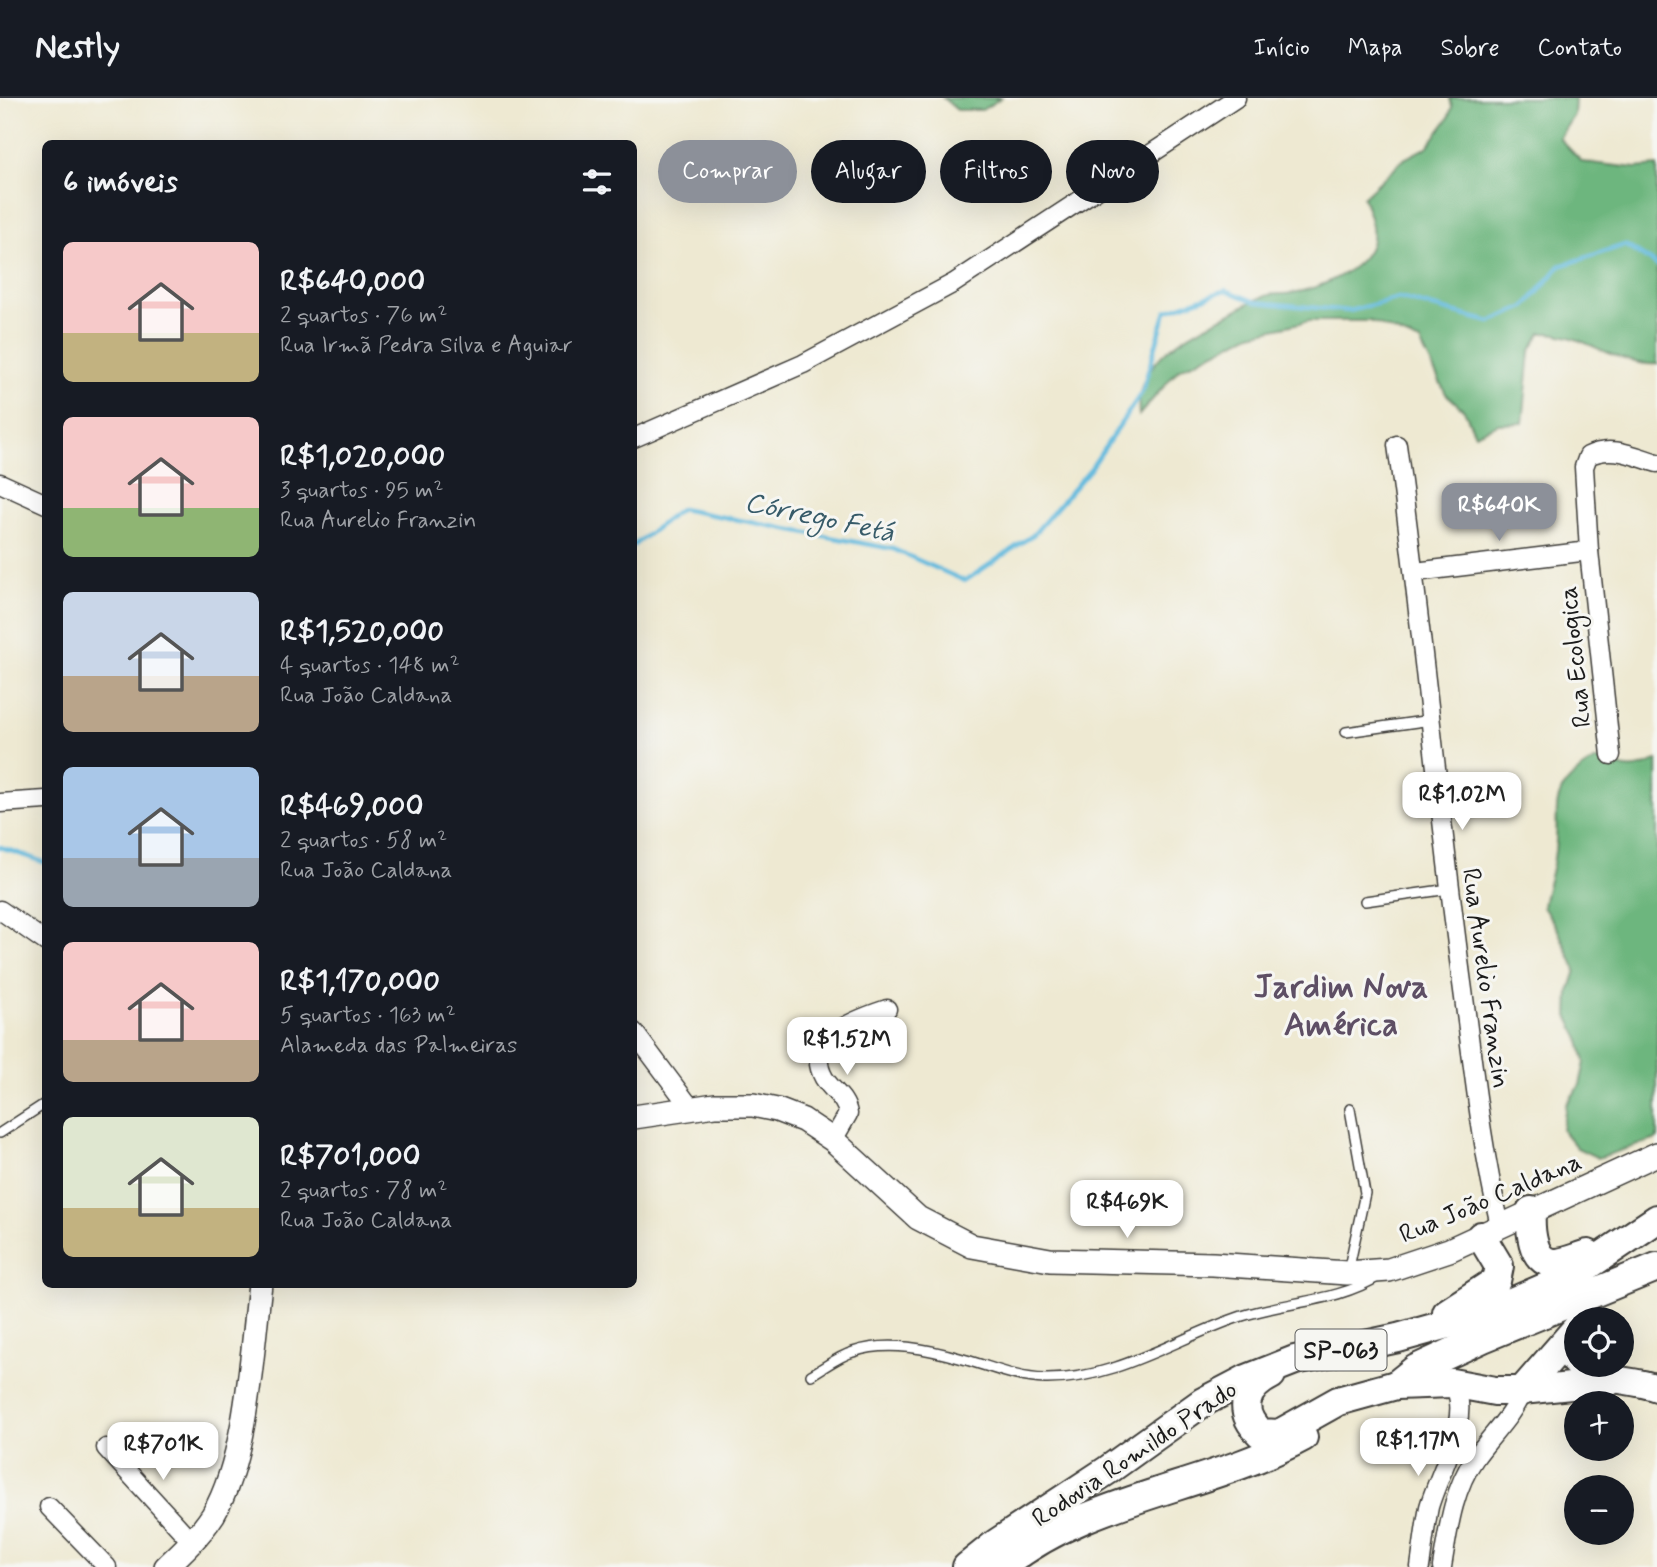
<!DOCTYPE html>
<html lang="pt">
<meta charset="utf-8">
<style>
body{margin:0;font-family:Mynerve,sans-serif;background:#20242c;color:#f1f3f6;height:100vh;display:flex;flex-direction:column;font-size:26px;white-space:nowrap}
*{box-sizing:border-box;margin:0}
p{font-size:23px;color:#9ea1a6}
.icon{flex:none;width:38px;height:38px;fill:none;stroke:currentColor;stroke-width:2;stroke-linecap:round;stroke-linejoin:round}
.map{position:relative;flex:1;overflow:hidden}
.details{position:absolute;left:42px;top:42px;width:595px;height:1148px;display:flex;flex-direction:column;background:#171b24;border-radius:10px;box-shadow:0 7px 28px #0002}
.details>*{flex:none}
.top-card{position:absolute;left:658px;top:42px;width:665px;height:63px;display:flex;gap:14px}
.controls{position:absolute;left:1564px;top:1209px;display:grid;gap:14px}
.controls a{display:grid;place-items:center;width:70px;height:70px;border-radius:50%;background:#171b24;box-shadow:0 7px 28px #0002;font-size:35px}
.price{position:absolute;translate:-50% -60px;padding:0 16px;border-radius:14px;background:#fff;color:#222;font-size:23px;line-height:46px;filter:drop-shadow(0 2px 4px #0008)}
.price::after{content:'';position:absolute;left:50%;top:42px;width:21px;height:16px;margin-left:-10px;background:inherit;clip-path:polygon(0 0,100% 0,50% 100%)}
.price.selected{background:#8c9099;color:#fff}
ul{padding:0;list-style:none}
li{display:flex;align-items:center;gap:21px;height:175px;padding:0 21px}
li span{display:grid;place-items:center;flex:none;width:196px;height:140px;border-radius:10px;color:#555}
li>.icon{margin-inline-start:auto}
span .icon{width:84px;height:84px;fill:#fffc;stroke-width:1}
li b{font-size:30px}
h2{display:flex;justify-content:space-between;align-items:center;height:84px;padding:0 21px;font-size:30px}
.chip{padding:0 24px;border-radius:32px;background:#171b24;box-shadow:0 7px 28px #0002;font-size:24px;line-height:63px}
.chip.selected{background:#8c9099;color:#fff}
header{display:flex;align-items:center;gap:42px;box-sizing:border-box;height:98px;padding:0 35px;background:#171b24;border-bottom:2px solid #363941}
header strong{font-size:33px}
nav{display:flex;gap:38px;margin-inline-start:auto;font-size:24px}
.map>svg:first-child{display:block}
.forest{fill:#6db67e;stroke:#44694d;stroke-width:2}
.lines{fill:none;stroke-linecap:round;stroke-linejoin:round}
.stream{stroke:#60b9dd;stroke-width:4.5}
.service-casing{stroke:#3c3b37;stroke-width:12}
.minor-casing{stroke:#3c3b37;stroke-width:21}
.tertiary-casing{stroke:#3c3b37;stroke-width:26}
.secondary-casing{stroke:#3c3b37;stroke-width:30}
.primary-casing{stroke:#3c3b37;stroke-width:32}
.service{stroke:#fff;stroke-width:9}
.minor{stroke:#fff;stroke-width:18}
.tertiary{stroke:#fff;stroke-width:23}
.secondary{stroke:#fff;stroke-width:26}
.primary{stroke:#fff;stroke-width:28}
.labels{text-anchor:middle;stroke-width:6;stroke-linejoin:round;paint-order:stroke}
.shield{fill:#f6f6f2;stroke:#5d5d5c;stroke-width:2}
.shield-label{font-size:24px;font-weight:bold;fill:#1c1c1c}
.street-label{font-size:26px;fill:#1c1c1c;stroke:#f6f6f2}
.water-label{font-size:28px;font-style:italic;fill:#375b69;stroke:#f6f6f2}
.district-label{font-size:33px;font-weight:bold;fill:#5e4f65;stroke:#f6f6f2}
</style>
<header>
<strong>Nestly</strong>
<nav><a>Início</a><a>Mapa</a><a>Sobre</a><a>Contato</a></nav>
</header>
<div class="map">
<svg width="1657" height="1469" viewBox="0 0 1657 1469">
<rect width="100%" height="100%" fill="#f6f6f2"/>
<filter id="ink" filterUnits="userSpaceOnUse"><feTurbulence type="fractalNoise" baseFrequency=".0143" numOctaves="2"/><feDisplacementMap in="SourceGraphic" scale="14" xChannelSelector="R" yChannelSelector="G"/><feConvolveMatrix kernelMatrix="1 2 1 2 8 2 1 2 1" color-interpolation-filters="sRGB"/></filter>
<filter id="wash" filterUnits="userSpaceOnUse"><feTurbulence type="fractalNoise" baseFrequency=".00686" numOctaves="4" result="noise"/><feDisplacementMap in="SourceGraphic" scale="28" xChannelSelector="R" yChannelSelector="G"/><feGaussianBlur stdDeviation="1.57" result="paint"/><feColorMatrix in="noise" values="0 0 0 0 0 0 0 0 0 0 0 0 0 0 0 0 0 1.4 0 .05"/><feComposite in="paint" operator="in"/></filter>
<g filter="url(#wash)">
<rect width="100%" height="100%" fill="#eee9d2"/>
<g class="forest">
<polygon points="943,0 1001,0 982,12 957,12"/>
<path d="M 1450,0 L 1575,0 L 1574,17 L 1559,40 L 1582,64 L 1636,70 L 1657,68 L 1657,266 C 1617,269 1581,233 1541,235 L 1530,254 L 1523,325 L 1498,326 L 1475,336 L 1464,312 L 1446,296 L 1420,244 L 1370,223 L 1309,223 L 1251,236 L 1178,272 L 1139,317 C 1133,263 1187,236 1227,217 C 1240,210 1252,202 1265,198 C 1274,195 1283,197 1292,195 C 1318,191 1362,173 1371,146 C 1376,132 1368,113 1363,99 L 1404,61 L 1427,49 L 1448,21 L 1452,9 Z"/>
<path d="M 1596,662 C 1621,670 1634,676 1657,662 L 1657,1041 L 1598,1060 L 1577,1050 L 1562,1032 L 1566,1007 L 1580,987 L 1585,964 L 1579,939 L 1568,918 L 1569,894 L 1576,872 L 1557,830 L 1543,809 C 1545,792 1552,776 1554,760 C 1563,708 1541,695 1596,662 Z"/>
</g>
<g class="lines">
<g class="stream">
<polyline points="634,447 681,411 893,451 965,483 1033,437 1091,370 1142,294 1166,213 1226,192 1256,204 1349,213 1399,200 1490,224 1525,209 1560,168 1625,147 1657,167"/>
<polyline points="0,749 46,765"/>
</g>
</g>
</g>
<g filter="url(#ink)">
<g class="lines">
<defs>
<g id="service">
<polyline points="1346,634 1431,622"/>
<polyline points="1365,803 1449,791"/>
<polyline points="0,1035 46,1005"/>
<polyline points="1348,1174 1365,1095 1350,1011"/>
<path d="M 811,1277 C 825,1269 839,1258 853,1254 C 888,1242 929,1251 963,1261 C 992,1269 1015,1280 1045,1281 C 1117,1282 1176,1240 1242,1218 C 1288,1203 1338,1204 1379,1178"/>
</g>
<g id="minor">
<polyline points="634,340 803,266 954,185 1236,0"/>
<path d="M 1397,347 C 1422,526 1438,706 1462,885 C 1473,966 1481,1047 1500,1127"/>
<polyline points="0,385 46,406"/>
<polyline points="1415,474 1589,453"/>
<path d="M 1611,657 L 1589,453 L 1584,369 L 1588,358 C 1611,346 1634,358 1657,365"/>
<polyline points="0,705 46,702"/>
<polyline points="0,812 46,844"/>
<polyline points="634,934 690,1009"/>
<path d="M 833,1042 L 848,1016 C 846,1000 832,993 824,980 C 801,939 860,920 887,911"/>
<polyline points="106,1350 192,1444"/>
<polyline points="49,1409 107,1469"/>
<path d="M 1420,1469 C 1423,1449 1425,1429 1429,1409 C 1438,1376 1475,1315 1452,1285"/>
<path d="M 1442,1469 C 1448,1432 1453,1391 1475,1360 C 1491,1337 1512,1319 1522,1293"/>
</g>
<g id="tertiary">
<polyline points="634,1019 715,1007 753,1007 777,1012 803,1022 833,1042 918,1120 972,1148 1050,1162 1213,1166 1347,1175 1389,1172 1449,1152 1657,1056"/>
<path d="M 166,1469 C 183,1453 200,1437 213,1417 C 247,1360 252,1253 260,1186"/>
</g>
<g id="secondary">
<path d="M 1565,1244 C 1576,1288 1622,1277 1657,1290"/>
<polyline points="1522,1293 1610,1284"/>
</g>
<g id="primary">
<path d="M 1531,1113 C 1530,1129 1531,1165 1554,1165 C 1565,1165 1577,1159 1588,1156"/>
<polyline points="1447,1215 1496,1183 1499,1168 1481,1138"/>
<path d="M 1271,1277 C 1243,1291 1238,1314 1260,1335 L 1279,1336 L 1338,1303 L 1396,1287 L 1452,1285 L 1495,1293 L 1522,1293 L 1577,1230"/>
<polyline points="1396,1287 1416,1271 1483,1240 1657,1169"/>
<polyline points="967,1469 997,1445 1108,1372 1203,1304 1247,1281 1295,1262 1398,1240 1484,1216 1574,1177 1657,1121"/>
<path d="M 1002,1469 C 1088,1398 1207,1391 1303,1339"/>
</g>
</defs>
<use href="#service" class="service-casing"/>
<use href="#minor" class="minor-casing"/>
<use href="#tertiary" class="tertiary-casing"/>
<use href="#secondary" class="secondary-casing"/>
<use href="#primary" class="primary-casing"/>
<use href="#service" class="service"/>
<use href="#minor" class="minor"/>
<use href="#tertiary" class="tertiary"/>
<use href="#secondary" class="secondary"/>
<use href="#primary" class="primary"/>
</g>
</g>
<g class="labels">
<rect class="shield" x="1295.5" y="1231.5" width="91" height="41" rx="5"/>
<g class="shield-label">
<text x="1341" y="1260">SP-063</text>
</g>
<g class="street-label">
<text transform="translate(1574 559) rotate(-96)" y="9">Rua Ecologica</text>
<text transform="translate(1487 880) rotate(82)" y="9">Rua Aurelio Franzin</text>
<text transform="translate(1490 1099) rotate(-23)" y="9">Rua João Caldana</text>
<text transform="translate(1134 1355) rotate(-34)" y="9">Rodovia Romildo Prado</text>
</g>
<g class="water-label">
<text transform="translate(820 418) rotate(12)" y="10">Córrego Fetá</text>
</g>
<g class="district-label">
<text x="1341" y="899">Jardim Nova<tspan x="1341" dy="38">América</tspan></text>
</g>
</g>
</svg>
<div class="controls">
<a><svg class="icon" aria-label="locate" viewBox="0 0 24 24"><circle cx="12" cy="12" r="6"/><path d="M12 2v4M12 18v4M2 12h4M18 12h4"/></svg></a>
<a>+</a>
<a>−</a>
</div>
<b class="price selected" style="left:1499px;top:445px">R$640K</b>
<b class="price" style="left:1462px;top:734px">R$1.02M</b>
<b class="price" style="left:847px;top:979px">R$1.52M</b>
<b class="price" style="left:1127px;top:1142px">R$469K</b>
<b class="price" style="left:1418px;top:1380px">R$1.17M</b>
<b class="price" style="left:163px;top:1384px">R$701K</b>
<div class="top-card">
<a class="chip selected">Comprar</a>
<a class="chip">Alugar</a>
<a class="chip">Filtros</a>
<a class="chip">Novo</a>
</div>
<section class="details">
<h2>6 imóveis<svg class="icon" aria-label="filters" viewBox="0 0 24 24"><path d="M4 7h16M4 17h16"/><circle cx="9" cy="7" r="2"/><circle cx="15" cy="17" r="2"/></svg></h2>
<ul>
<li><span style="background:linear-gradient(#f6c9c9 65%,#c2b280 0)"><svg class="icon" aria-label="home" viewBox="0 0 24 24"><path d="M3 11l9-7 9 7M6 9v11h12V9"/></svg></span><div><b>R$640,000</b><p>2 quartos · 76 m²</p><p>Rua Irmã Pedra Silva e Aguiar</p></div></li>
<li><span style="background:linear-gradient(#f6c9c9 65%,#8fb573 0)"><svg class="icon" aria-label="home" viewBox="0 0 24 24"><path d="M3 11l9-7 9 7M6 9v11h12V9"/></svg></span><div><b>R$1,020,000</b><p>3 quartos · 95 m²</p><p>Rua Aurelio Franzin</p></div></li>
<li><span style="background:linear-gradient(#c9d6e8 60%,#b9a48a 0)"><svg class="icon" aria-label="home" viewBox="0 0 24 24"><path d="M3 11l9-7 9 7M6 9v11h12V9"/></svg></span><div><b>R$1,520,000</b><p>4 quartos · 148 m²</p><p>Rua João Caldana</p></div></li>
<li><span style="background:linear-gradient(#a9c7e8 65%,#9aa5b1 0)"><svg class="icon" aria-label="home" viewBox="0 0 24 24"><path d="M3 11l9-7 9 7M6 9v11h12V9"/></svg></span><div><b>R$469,000</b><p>2 quartos · 58 m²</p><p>Rua João Caldana</p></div></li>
<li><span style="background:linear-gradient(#f6c9c9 70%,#b9a48a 0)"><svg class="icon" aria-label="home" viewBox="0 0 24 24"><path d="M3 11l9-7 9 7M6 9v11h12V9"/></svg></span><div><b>R$1,170,000</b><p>5 quartos · 163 m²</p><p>Alameda das Palmeiras</p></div></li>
<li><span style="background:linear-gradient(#dfe7d0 65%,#c2b280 0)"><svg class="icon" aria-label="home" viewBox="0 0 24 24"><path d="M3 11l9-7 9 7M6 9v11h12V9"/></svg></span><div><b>R$701,000</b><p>2 quartos · 78 m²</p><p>Rua João Caldana</p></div></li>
</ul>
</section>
</div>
